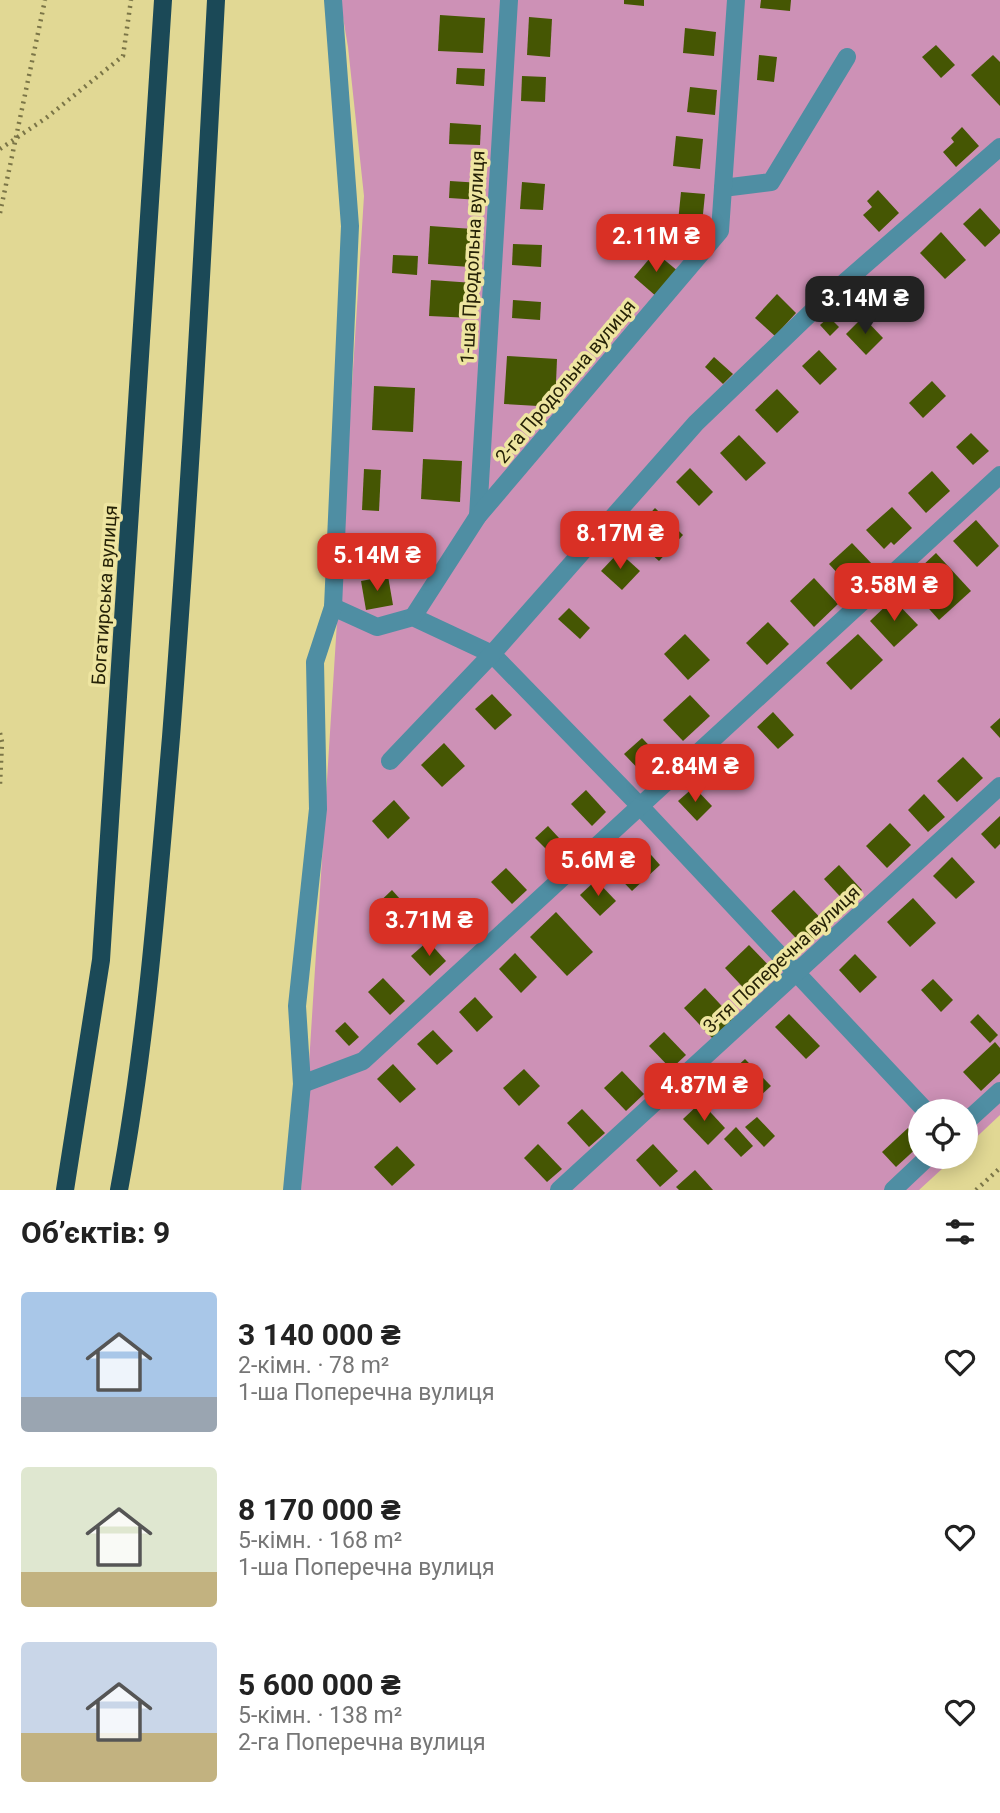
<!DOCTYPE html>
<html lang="uk">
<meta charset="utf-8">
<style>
body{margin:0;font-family:Roboto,sans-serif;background:#f2f2f2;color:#222;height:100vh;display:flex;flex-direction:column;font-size:26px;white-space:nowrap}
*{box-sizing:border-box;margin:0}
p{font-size:23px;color:#767676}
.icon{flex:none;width:38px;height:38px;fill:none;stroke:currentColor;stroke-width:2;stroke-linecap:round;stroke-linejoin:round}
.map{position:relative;height:1190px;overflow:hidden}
.sheet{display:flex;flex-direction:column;background:#fff;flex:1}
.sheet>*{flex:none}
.tools{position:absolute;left:908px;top:1099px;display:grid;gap:14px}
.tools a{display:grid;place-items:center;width:70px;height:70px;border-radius:50%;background:#fff;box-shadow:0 4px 18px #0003;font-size:35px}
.price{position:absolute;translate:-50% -60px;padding:0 16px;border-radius:14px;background:#d93025;color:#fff;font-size:23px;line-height:46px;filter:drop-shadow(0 2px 4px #0008)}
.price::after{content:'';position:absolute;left:50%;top:42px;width:21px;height:16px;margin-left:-10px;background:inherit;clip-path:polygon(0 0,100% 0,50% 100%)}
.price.current{background:#222;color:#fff}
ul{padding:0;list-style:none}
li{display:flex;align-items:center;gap:21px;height:175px;padding:0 21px}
li span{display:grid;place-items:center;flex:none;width:196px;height:140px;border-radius:7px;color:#555}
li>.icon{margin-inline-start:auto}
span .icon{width:84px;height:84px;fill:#fffc;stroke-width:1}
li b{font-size:30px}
h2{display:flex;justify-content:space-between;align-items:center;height:84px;padding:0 21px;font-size:30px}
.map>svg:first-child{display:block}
.green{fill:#cd91b6}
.building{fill:#455603}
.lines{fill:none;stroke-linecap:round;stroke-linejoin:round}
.path{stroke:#7b7547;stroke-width:4.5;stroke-dasharray:2 5;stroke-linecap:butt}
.minor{stroke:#4f8ea3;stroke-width:18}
.major{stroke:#1b4957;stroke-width:18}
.labels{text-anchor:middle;stroke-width:7;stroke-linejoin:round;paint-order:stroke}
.street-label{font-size:19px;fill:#262207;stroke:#eee5a1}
</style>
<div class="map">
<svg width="1000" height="1190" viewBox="0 0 1000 1190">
<rect width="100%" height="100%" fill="#e1d894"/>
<polygon class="green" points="340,0 1000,0 1000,1115 966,1147 966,1111 920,1111 920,1157 955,1157 919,1190 301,1190 364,196 348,47"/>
<g class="building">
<polygon points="624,0 644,0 644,6 624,4"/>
<polygon points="761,0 791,0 790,11 760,8"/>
<polygon points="440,15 485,18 483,53 438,51"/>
<polygon points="529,17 552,19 550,57 527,55"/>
<polygon points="685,28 716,32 714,56 683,53"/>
<polygon points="936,45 955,65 941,78 922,57"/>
<polygon points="759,55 777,57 774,82 757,80"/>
<polygon points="993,55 1000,62 1000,106 971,75"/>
<polygon points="457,68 485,69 484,86 456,84"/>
<polygon points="522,76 546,77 545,102 521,101"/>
<polygon points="690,87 717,90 715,115 687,112"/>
<polygon points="450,123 481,125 480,145 449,144"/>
<polygon points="962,127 979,146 956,167 943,152 954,142 951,138"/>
<polygon points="676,136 703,139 700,169 673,166"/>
<polygon points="450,181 481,183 480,200 449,198"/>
<polygon points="522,182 545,184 543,210 520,209"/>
<polygon points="878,190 899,213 879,232 863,215 872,207 867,201"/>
<polygon points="681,192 705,194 702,224 678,222"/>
<polygon points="980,208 1000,230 1000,233 985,247 963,224"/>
<polygon points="430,226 473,229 470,267 428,264"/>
<polygon points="941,232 966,260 945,279 920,253"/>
<polygon points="513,244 542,245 541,267 512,265"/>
<polygon points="655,252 679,272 657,297 634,277"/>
<polygon points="393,255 418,256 417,275 392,273"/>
<polygon points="894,276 913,297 895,313 876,292"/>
<polygon points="431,280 474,283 472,318 429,316"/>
<polygon points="777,294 796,313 775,336 755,318"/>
<polygon points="513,300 541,302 540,320 512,318"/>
<polygon points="829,317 839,327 830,336 820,325"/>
<polygon points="863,317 883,338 866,355 846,334"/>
<polygon points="819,350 837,369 820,385 802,366"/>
<polygon points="507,356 557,359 555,407 504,404"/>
<polygon points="714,357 733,374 723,384 705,367"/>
<polygon points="932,381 946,396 923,418 909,403"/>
<polygon points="374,386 415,388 413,432 372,430"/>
<polygon points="777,389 799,412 777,433 755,410"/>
<polygon points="971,433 989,451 973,465 956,447"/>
<polygon points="739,435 766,463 746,481 720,453"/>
<polygon points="423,459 462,461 460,502 421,499"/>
<polygon points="690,468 713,492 699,506 676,482"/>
<polygon points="364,469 381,470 379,511 362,510"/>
<polygon points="932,471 950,491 926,513 908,493"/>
<polygon points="892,507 912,528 894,545 891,542 884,549 866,530"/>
<polygon points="655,508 683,535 659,561 630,535"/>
<polygon points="976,520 999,546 977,567 953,541"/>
<polygon points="852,543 874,566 851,588 829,564"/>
<polygon points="619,552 640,571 622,590 601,571"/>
<polygon points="936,553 971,591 939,620 905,582"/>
<polygon points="388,576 393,605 366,610 361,581"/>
<polygon points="814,578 838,604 814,627 790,601"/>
<polygon points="893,599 918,625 894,647 870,621"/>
<polygon points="569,608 590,628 580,639 558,619"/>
<polygon points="768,622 789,644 767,665 746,643"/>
<polygon points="685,634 710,660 688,680 664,654"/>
<polygon points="858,634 883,660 851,690 826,663"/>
<polygon points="492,694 512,715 495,730 475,709"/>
<polygon points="690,695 710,716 683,741 663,720"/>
<polygon points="773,712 794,735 778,749 757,727"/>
<polygon points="1000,718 1000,738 990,727"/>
<polygon points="642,738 663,760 645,776 624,754"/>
<polygon points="444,743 465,766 442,787 421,765"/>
<polygon points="732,752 752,774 734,790 714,768"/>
<polygon points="963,757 983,778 957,802 937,781"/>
<polygon points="694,787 712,806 697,821 678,801"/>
<polygon points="586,790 606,812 592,826 571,804"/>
<polygon points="924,794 945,817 928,832 908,810"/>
<polygon points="394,800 410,818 388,839 372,821"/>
<polygon points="1000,816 1000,844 995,849 981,834"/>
<polygon points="890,823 911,845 887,868 866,846"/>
<polygon points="548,826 570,850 558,861 535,838"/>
<polygon points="637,839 660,865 632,891 608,866"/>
<polygon points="952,857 975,882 956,899 933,876"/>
<polygon points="839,865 862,890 847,904 824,879"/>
<polygon points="506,868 527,890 512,904 491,882"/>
<polygon points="596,880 616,901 600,916 580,895"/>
<polygon points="392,890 408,908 388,927 372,909"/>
<polygon points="794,890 828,926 805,948 771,911"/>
<polygon points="913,898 936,923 910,947 887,922"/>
<polygon points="468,903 486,923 467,940 449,921"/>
<polygon points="556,912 593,952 567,976 530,937"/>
<polygon points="428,941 446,961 430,976 411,956"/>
<polygon points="749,945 777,974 752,997 725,968"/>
<polygon points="515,953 537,977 521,993 499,969"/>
<polygon points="855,954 877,977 860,993 839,970"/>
<polygon points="383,978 405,1001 390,1015 368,992"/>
<polygon points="933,979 953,1000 941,1012 921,990"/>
<polygon points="705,988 734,1019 713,1039 684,1008"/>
<polygon points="475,997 493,1017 477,1032 459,1012"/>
<polygon points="789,1014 820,1046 806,1059 775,1027"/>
<polygon points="978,1014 998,1035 990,1043 970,1022"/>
<polygon points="345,1022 359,1037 349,1046 335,1031"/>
<polygon points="433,1030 453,1051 437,1065 417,1044"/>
<polygon points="664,1032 686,1055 671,1069 649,1046"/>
<polygon points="995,1042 1000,1048 1000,1073 981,1091 963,1072"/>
<polygon points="745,1059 771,1086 758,1098 732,1071"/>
<polygon points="393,1064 416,1089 400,1103 377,1079"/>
<polygon points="524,1069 540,1086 519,1106 503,1088"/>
<polygon points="622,1071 644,1094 626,1111 604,1088"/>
<polygon points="701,1102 725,1128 708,1145 683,1119"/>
<polygon points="582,1109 605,1133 589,1147 567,1123"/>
<polygon points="757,1117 775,1136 764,1147 745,1127"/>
<polygon points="736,1127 753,1146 741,1157 724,1139"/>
<polygon points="908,1128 920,1142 920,1145 896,1167 882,1152"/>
<polygon points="538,1144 562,1169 547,1182 524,1158"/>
<polygon points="653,1144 678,1171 660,1187 636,1160"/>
<polygon points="397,1146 415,1165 392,1186 374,1167"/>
<polygon points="695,1170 713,1190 679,1190 676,1187"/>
</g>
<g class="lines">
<g class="path">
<polyline points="0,149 46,118 123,56 131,0"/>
<polyline points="0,213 45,0"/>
<polyline points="0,733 2,742 0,784"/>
<polyline points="976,1190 1000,1168"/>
</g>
<g class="minor">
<polyline points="723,188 771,182 847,57"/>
<polyline points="478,516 509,0"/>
<polyline points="333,607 377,627 413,617 492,654 639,805 926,1111"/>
<polyline points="413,617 478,516 720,231 736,0"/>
<polyline points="390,761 492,654 696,423 822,302 1000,147"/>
<polyline points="302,1084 363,1061 1000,475"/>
<polyline points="966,1122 1000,1091"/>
<polyline points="292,1190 302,1084 297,1006 318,809 315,662 333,607 350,226 333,0"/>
<polyline points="559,1190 1000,786"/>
<polyline points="893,1190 928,1157"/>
</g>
<g class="major">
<polyline points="65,1190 101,960 163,0"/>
<path d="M 119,1190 C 147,1040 158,888 171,737 C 190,492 203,246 216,0"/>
</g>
</g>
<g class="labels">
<g class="street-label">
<text transform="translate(472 257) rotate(-87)" y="7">1-ша Продольна вулиця</text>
<text transform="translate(565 381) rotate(-50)" y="7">2-га Продольна вулиця</text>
<text transform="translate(104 595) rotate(-86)" y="7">Богатирська вулиця</text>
<text transform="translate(781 959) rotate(-43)" y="7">3-тя Поперечна вулиця</text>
</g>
</g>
</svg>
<div class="tools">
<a><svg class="icon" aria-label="locate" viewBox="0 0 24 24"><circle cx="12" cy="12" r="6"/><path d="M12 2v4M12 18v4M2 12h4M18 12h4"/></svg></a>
</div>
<b class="price" style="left:656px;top:274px">2.11M ₴</b>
<b class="price current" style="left:865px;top:336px">3.14M ₴</b>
<b class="price" style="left:620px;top:571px">8.17M ₴</b>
<b class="price" style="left:377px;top:593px">5.14M ₴</b>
<b class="price" style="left:894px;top:623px">3.58M ₴</b>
<b class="price" style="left:695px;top:804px">2.84M ₴</b>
<b class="price" style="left:598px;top:898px">5.6M ₴</b>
<b class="price" style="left:429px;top:958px">3.71M ₴</b>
<b class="price" style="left:704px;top:1123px">4.87M ₴</b>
</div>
<section class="sheet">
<h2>Об’єктів: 9<svg class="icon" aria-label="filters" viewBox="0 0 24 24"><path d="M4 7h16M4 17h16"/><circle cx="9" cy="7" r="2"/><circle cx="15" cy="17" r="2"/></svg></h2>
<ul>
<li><span style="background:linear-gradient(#a9c7e8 75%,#9aa5b1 0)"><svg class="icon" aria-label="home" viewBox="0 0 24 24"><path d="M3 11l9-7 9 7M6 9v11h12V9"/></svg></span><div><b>3 140 000 ₴</b><p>2-кімн. · 78 m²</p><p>1-ша Поперечна вулиця</p></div><svg class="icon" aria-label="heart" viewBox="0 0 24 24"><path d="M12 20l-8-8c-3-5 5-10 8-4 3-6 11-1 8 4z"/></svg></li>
<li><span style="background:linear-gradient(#dfe7d0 75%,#c2b280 0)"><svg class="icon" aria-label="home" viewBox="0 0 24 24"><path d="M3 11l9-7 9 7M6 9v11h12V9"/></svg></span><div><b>8 170 000 ₴</b><p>5-кімн. · 168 m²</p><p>1-ша Поперечна вулиця</p></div><svg class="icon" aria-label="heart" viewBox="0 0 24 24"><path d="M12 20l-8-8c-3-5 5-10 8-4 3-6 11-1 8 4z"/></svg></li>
<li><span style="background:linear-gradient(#c9d6e8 65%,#c2b280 0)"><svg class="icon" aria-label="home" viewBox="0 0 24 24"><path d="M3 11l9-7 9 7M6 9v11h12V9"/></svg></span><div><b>5 600 000 ₴</b><p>5-кімн. · 138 m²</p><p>2-га Поперечна вулиця</p></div><svg class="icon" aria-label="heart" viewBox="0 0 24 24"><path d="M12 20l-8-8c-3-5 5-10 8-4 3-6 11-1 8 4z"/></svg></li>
</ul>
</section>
